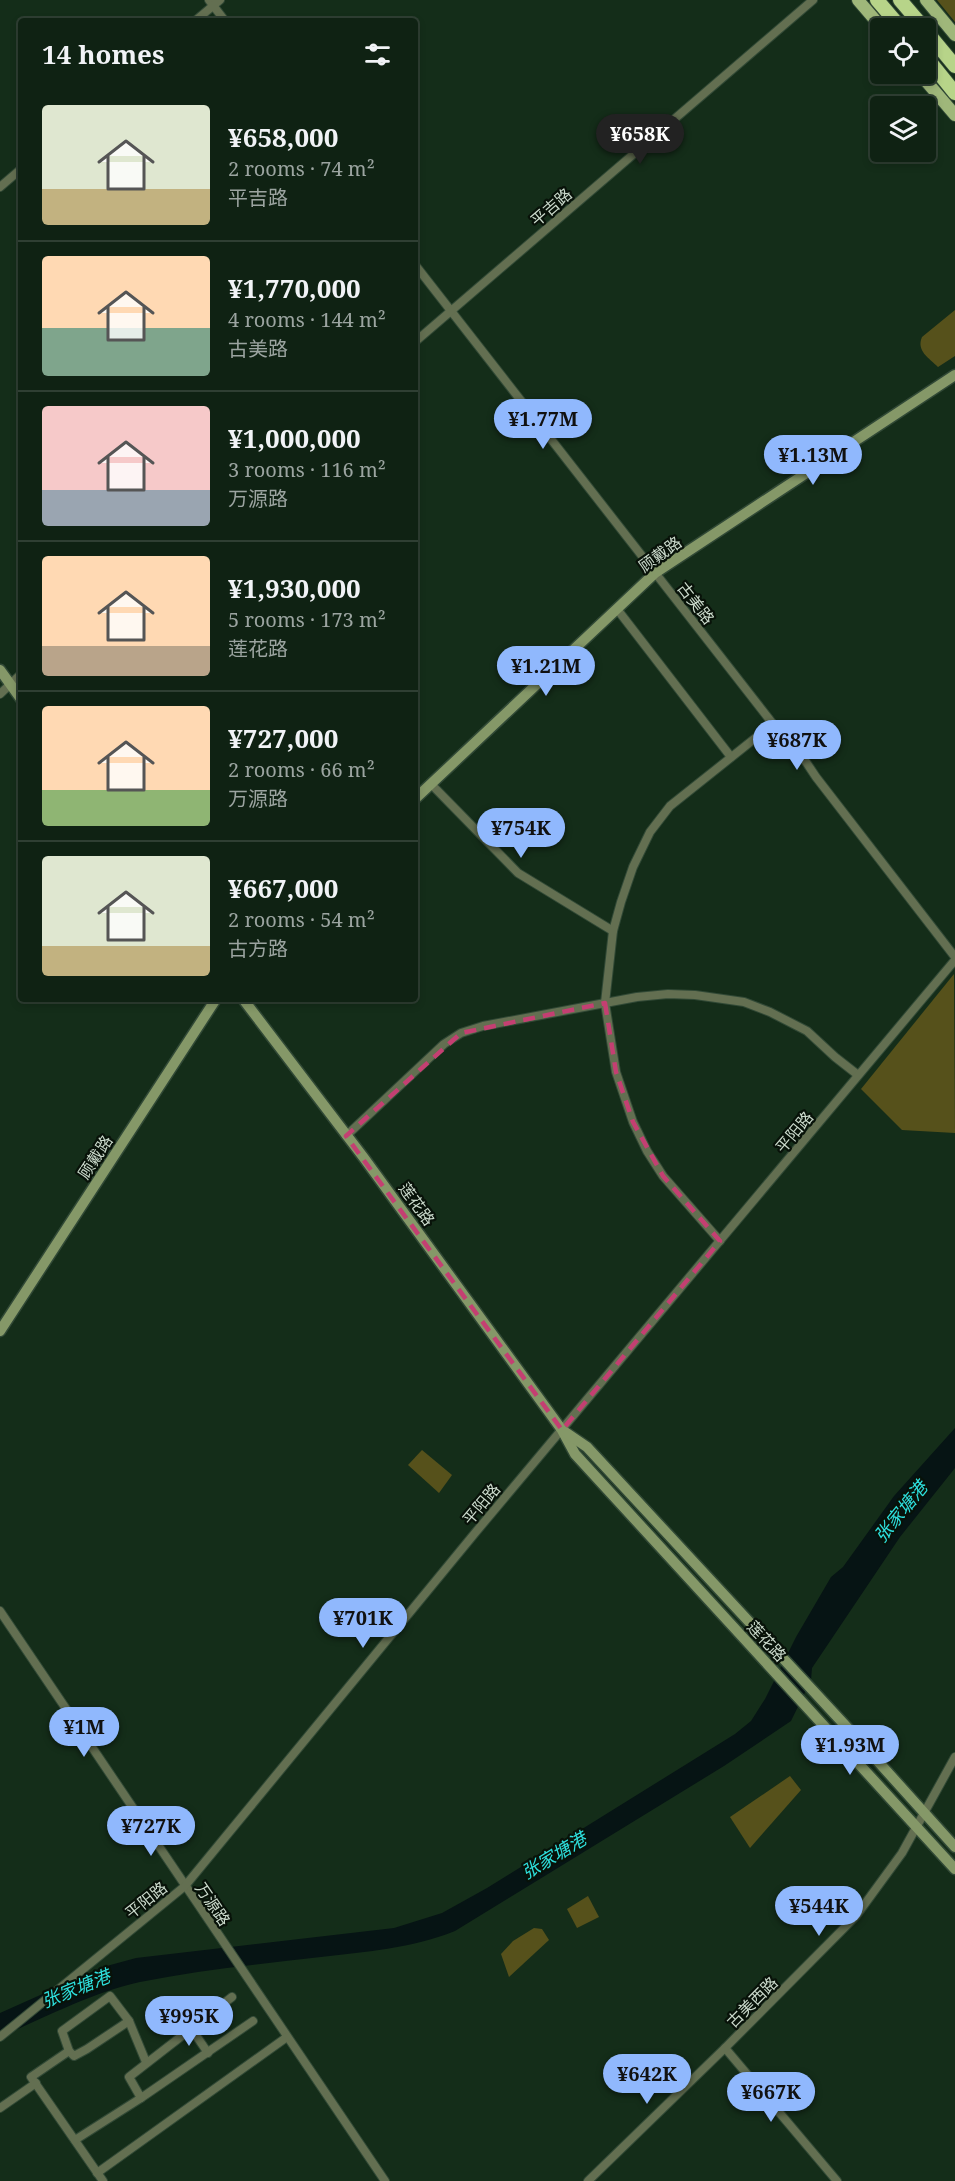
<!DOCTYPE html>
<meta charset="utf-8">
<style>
body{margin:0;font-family:"Noto Serif","Noto Sans SC",serif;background:#182a1c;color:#f1f3f6;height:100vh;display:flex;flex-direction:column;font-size:22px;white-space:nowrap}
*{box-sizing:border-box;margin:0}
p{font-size:20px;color:#9ba4a0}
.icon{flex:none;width:33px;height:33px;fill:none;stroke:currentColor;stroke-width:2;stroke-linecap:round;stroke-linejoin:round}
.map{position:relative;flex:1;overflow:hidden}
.drawer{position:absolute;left:18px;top:18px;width:400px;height:984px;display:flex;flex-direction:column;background:#0f2213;border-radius:6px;box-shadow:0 3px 9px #0003,0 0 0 2px #2f3f33}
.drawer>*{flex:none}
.fabs{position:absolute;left:870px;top:18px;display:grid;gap:12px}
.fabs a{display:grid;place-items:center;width:66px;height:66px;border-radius:6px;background:#0f2213;box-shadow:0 3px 9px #0003,0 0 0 2px #2f3f33;font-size:30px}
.price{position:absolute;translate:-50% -51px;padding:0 14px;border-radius:21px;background:#90b8fd;color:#111;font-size:20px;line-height:39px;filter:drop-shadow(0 2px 3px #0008)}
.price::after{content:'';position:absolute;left:50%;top:36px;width:18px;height:14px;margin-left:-9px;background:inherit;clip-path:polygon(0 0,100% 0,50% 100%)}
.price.active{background:#222;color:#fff}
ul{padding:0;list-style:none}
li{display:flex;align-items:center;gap:18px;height:150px;padding:0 24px}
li+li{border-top:2px solid #2f3f33}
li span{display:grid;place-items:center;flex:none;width:168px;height:120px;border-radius:6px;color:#555}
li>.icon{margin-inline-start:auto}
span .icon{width:72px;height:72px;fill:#fffc;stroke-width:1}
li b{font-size:26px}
h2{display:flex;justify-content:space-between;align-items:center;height:72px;padding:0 24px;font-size:26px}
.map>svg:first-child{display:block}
.green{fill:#56511b}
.water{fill:#061414}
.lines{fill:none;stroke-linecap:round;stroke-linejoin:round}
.street-casing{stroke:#314936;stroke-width:10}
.secondary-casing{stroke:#314936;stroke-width:13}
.primary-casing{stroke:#314936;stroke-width:14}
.highway-casing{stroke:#314936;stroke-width:16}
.street{stroke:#636f51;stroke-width:8}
.secondary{stroke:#859868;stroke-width:10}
.primary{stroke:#9fb77a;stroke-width:12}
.highway{stroke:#b7d489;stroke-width:14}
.marked{fill:none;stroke:#c43f72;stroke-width:4.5;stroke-dasharray:12 8;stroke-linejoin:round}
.labels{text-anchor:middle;stroke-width:4.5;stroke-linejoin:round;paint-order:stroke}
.street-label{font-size:16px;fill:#cbdacc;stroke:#081209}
.water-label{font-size:18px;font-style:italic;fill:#2ee0de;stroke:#081209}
</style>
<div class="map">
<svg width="955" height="2181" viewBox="0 0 955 2181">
<rect width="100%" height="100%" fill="#142d19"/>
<g class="green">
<polygon points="937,0 955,0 955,22"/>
<path d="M 955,310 L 955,356 L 938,367 C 929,358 916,351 922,337 Z"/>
<polygon points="954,974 955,1133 902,1130 861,1089"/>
<polygon points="422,1450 452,1475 439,1493 408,1465"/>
<polygon points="790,1776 801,1790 750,1848 730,1817"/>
<polygon points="588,1896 599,1917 577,1928 567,1909"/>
<polygon points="534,1928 542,1929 549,1940 509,1977 501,1954 513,1941"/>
</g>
<path class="water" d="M 955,1428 L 955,1468 L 900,1537 L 812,1668 L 811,1680 L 791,1721 L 724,1766 L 455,1931 C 410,1949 369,1951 321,1957 C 261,1964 200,1970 140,1982 C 93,1992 44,2018 0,2037 L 0,2013 L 103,1967 L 136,1958 L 394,1928 L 442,1913 L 487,1888 L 735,1734 L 751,1721 L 765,1699 L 796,1637 L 831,1577 L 843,1567 L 894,1496 Z"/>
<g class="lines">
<defs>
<g id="street">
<polyline points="209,0 225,21"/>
<polyline points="195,21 220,0"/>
<polyline points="0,187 21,169"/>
<polyline points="416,266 773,724 796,747 816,777 955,957"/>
<polyline points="416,341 813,0"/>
<polyline points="617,609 731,757"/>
<polyline points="0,694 21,674"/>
<polyline points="431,784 518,873 613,931"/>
<polyline points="346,1136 444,1044 461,1033 483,1026 637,997 668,994 695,995 744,1002 770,1012 807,1031 835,1057 858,1075"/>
<polyline points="720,1241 663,1176 647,1151 633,1122 616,1072 605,1003 613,931 621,902 633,867 650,832 670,806 773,724"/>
<polyline points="0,1611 385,2181"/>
<polygon points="110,1996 129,2021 87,2049 74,2056 69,2051 62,2031"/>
<polyline points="129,2021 146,2062"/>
<polyline points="191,2028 208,2053"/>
<polyline points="0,2037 185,1886 475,1533 955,960"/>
<polyline points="725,2048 837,2181"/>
<polyline points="69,2051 31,2077 103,2181"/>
<polyline points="141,2098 253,2021"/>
<polyline points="0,2108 36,2083"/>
<polyline points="75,2140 141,2098 129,2077 232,1997"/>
<polyline points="97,2173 287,2037"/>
<polyline points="588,2181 725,2048 856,1916 902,1853 955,1757"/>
</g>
<g id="secondary">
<polyline points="0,670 21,699"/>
<polyline points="416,798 655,573 955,375"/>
<polyline points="243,999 364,1158 562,1430 575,1454 955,1869"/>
<polyline points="0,1331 216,999"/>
<polyline points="565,1432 587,1447 856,1737 955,1847"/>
</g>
<g id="primary">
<polyline points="858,0 882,28"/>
<polyline points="926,0 955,35"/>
<polyline points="920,74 955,115"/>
</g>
<g id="highway">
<polyline points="877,0 901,28"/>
<polyline points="900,0 924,28"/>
<polyline points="926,31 955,66"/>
<polyline points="926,57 955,93"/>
</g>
</defs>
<use href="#street" class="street-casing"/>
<use href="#secondary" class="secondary-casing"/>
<use href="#primary" class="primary-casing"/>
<use href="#highway" class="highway-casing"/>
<use href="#street" class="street"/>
<use href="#secondary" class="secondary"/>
<use href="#primary" class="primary"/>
<use href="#highway" class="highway"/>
</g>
<path class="marked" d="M 605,1003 L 616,1072 L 633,1122 L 663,1176 L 720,1241 L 562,1430 L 346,1136 L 461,1033 Z"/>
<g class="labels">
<g class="street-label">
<text transform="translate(551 207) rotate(-41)" y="6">平吉路</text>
<text transform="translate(660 554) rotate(-36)" y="6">顾戴路</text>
<text transform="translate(696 603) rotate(52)" y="6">古美路</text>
<text transform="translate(794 1132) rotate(-50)" y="6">平阳路</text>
<text transform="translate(95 1157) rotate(-57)" y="6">顾戴路</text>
<text transform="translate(417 1204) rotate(54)" y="6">莲花路</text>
<text transform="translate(481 1504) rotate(-50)" y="6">平阳路</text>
<text transform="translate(767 1641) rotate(47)" y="6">莲花路</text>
<text transform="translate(146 1900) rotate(-39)" y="6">平阳路</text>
<text transform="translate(213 1904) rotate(56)" y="6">万源路</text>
<text transform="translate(752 2002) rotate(-45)" y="6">古美西路</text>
</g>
<g class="water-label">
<text transform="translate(901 1512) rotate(-51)" y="6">张家塘港</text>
<text transform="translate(554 1856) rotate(-31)" y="6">张家塘港</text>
<text transform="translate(76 1989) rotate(-22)" y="6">张家塘港</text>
</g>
</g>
</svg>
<div class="fabs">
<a><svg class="icon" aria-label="locate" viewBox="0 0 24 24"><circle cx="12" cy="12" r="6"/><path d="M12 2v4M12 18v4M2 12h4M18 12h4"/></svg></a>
<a><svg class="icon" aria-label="layers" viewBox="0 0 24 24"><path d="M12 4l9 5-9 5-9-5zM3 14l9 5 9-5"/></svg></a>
</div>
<b class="price active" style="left:640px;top:165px">¥658K</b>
<b class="price" style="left:543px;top:450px">¥1.77M</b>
<b class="price" style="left:813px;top:486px">¥1.13M</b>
<b class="price" style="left:546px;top:697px">¥1.21M</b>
<b class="price" style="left:797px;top:771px">¥687K</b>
<b class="price" style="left:521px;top:859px">¥754K</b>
<b class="price" style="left:363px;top:1649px">¥701K</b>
<b class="price" style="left:84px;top:1758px">¥1M</b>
<b class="price" style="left:850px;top:1776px">¥1.93M</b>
<b class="price" style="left:151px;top:1857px">¥727K</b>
<b class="price" style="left:819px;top:1937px">¥544K</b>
<b class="price" style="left:189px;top:2047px">¥995K</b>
<b class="price" style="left:647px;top:2105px">¥642K</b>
<b class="price" style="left:771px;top:2123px">¥667K</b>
<section class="drawer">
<h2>14 homes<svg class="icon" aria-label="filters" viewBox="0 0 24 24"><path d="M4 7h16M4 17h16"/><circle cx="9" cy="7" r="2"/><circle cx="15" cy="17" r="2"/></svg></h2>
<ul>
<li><span style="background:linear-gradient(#dfe7d0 70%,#c2b280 0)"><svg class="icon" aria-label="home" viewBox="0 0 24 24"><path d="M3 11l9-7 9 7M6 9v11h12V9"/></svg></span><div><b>¥658,000</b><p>2 rooms · 74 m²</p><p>平吉路</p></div></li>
<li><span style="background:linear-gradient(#ffd9b3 60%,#7fa58c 0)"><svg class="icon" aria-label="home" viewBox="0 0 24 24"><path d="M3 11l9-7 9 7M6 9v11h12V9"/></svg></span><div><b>¥1,770,000</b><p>4 rooms · 144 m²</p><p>古美路</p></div></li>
<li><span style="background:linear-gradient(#f6c9c9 70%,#9aa5b1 0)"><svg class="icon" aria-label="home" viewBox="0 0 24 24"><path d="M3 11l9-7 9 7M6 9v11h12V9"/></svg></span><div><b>¥1,000,000</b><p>3 rooms · 116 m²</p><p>万源路</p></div></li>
<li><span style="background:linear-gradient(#ffd9b3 75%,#b9a48a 0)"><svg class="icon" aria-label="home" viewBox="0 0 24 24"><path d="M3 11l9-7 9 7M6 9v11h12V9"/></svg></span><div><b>¥1,930,000</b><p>5 rooms · 173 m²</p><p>莲花路</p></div></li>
<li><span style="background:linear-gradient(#ffd9b3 70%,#8fb573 0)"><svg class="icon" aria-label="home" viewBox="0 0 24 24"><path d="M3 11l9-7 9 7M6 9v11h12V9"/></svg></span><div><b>¥727,000</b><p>2 rooms · 66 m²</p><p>万源路</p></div></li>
<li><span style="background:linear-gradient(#dfe7d0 75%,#c2b280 0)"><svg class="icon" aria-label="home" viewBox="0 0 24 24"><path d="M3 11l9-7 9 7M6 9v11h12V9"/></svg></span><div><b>¥667,000</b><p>2 rooms · 54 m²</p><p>古方路</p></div></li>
</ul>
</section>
</div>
